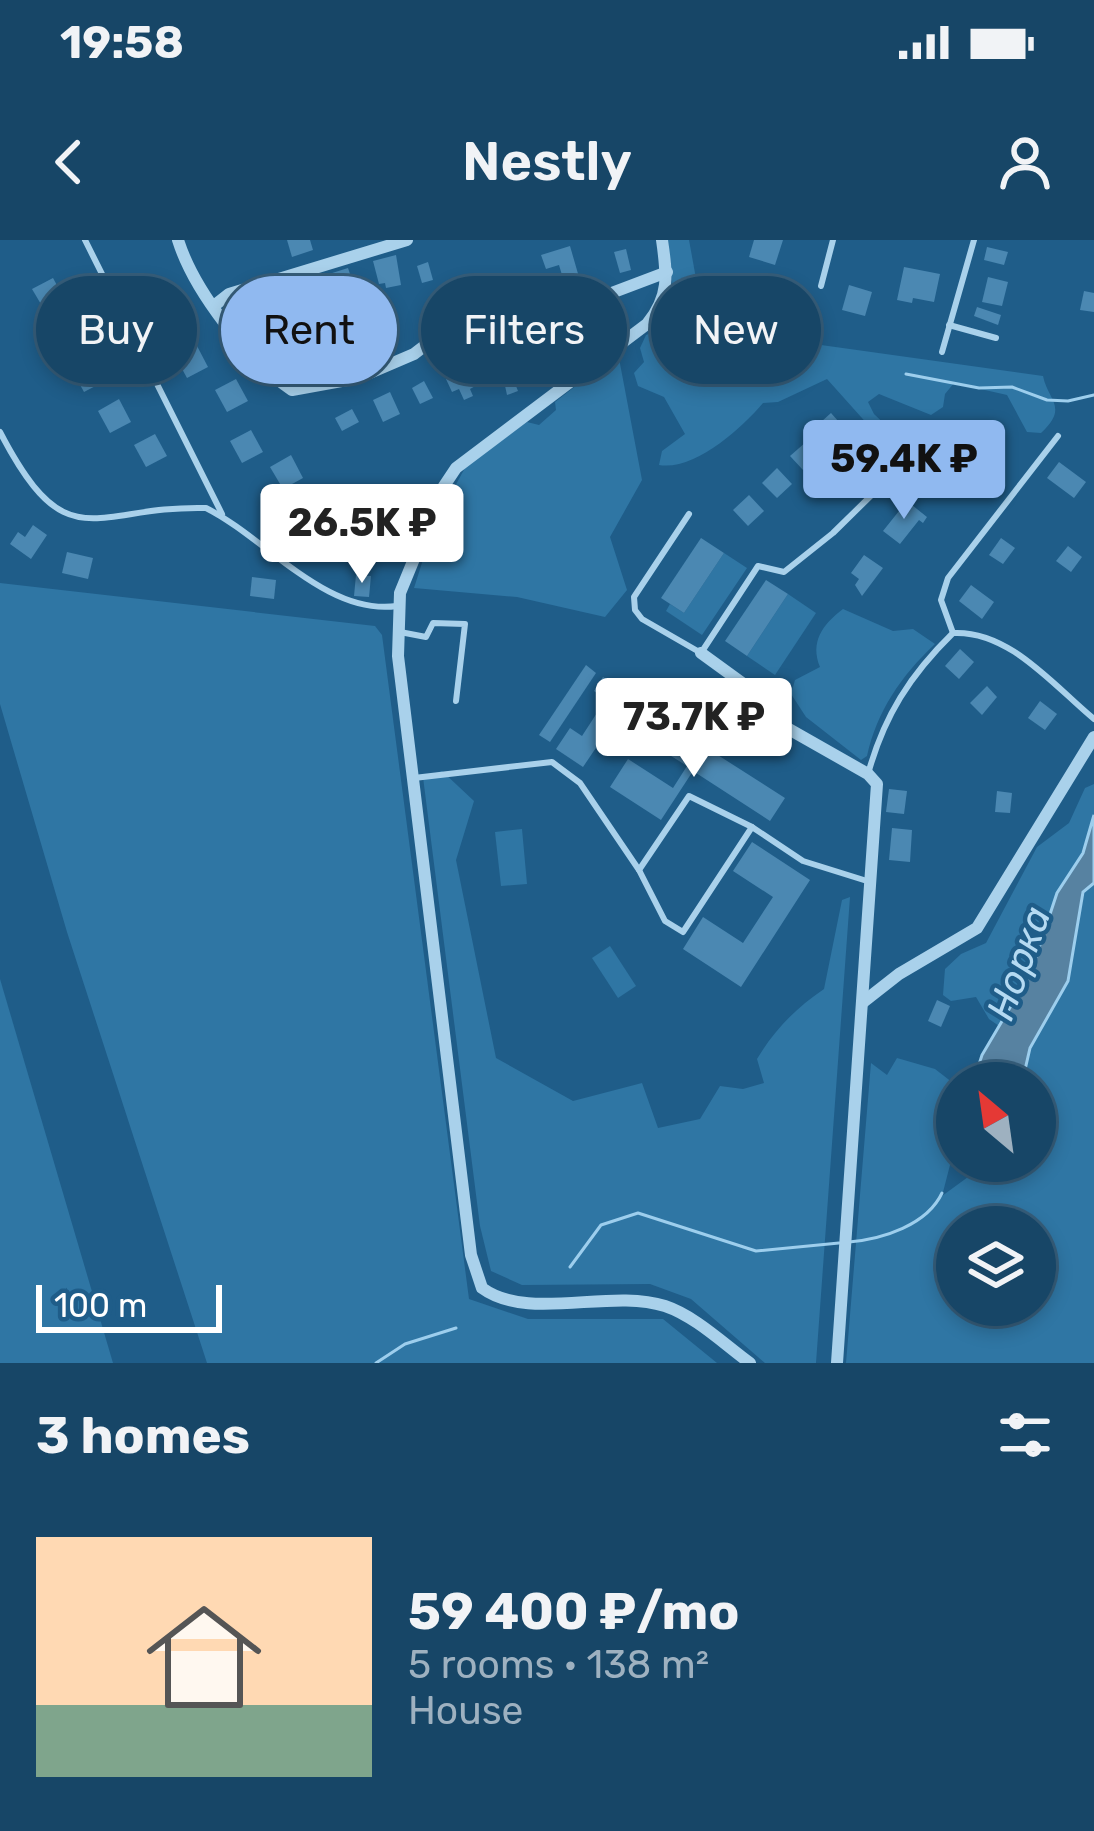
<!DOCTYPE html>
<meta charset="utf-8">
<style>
body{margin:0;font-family:Rubik,sans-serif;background:#204d6d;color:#f1f3f6;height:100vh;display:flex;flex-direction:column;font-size:45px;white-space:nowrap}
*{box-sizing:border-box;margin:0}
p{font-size:39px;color:#9eb1c0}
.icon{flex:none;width:66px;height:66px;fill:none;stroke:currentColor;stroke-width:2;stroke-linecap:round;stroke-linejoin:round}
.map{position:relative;height:1123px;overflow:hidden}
.drawer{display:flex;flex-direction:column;background:#174667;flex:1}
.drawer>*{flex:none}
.top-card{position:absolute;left:36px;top:36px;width:1023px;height:108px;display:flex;gap:24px}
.needle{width:78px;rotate:331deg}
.controls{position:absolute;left:936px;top:822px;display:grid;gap:24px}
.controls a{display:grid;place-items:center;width:120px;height:120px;border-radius:50%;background:#174667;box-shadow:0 6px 18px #0003,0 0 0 3px #365e7b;font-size:60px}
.scale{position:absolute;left:36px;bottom:30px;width:186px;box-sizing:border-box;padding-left:12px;border:6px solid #fff;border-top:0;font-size:33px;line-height:42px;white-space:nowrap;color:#fff;-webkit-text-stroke:9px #1f5d89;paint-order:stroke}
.price{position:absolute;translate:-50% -102px;padding:0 27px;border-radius:12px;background:#fff;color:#222;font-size:39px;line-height:78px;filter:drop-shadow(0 3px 6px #0008)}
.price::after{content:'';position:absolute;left:50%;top:72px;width:36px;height:27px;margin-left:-18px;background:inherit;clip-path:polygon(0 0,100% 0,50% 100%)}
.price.active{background:#90b9f0;color:#111}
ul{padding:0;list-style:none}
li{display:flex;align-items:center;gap:36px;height:300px;padding:0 36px}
li span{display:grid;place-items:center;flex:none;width:336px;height:240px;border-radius:0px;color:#555}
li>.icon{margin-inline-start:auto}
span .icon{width:144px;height:144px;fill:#fffc;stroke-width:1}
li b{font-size:51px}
h2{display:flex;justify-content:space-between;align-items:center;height:144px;padding:0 36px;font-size:51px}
.chip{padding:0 42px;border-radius:54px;background:#174667;box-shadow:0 6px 18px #0003,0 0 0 3px #365e7b;font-size:42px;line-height:108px}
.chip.active{background:#90b9f0;color:#111}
.status{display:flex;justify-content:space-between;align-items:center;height:84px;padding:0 60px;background:#174667;direction:ltr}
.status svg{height:33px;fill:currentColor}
header{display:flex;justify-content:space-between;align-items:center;height:156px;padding:0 36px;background:#174667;font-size:54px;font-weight:600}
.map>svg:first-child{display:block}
.green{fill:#2f76a4;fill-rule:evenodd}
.water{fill:#5782a1;stroke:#9dceed;stroke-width:3}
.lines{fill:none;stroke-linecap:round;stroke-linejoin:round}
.stream{stroke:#9dceed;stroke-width:3}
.building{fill:#4b88b2}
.lane{stroke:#a9d1eb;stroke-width:6}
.street{stroke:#a9d1eb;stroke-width:12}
.labels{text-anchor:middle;stroke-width:9;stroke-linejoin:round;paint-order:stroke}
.water-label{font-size:39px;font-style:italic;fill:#b5daf2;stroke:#1f5d89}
</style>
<div class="status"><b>19:58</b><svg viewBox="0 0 49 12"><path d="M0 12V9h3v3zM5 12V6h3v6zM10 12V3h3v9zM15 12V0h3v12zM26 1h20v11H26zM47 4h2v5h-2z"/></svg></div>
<header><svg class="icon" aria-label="back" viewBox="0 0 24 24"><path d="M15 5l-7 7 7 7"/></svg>Nestly<svg class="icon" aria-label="person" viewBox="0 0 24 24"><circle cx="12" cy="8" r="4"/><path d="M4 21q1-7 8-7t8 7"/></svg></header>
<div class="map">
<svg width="1094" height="1123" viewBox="0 0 1094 1123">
<rect width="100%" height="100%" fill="#1f5d89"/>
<g class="green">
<polygon points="668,0 689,0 701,66 691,72 674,61"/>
<path d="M 660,90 C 691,95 686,117 722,118 L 735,93 L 1043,136 C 1048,161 1069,167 1041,193 L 1027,192 L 1007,155 L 954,143 L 945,154 L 943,167 L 931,175 L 879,154 L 868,162 L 874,174 L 896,195 L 887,206 L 827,139 L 778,162 L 763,163 C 741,189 694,231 659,225 L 662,211 L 685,194 L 664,157 L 638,146 L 634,133 L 644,122 L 640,108 L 646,95 Z"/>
<polygon points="618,113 642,240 610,297 627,350 605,377 517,357 414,348 434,285 466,226 527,182 539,185 556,170 555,162"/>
<polygon points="724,313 747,328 702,395 666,371 670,364 684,373"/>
<polygon points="0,343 375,386 382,395 469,1059 528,1079 663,1079 717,1123 207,1123 67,692 0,464"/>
<polygon points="788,354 816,373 775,435 747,416"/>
<path d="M 843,369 L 893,391 L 913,389 L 935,404 C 901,436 877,471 867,516 L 861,520 L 806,477 L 791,454 L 795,440 L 820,427 C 810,402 822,385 843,369 Z"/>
<path d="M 442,531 L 474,561 L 456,620 L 496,818 L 573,861 L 642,843 L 658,888 L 700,879 L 720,846 L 743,849 L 764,843 L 757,819 C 775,789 795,769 824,749 L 842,660 L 850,657 L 816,1123 L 765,1123 L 691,1059 L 650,1044 L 522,1045 L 491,1031 L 480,986 L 423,537 Z"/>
<polygon points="1094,544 1094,575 1083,613 1057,653 1031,732 999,786 989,779 976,757 951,761 943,755 945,729 961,714 986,703 1037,607 1069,583 1085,548"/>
<polygon points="522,589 527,644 501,646 495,592"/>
<path d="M 1094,643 L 1094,1123 L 846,1123 L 871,823 L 887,835 L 897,818 L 935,829 L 957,846 L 957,898 L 942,956 L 968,937 L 974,921 L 1035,921 L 1035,843 L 1022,843 L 1030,808 L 1068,741 L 1084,652 ZM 957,987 L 1035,987 L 1035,1065 L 957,1065 Z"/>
<polygon points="610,706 636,746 618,758 592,718"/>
<polygon points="0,739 113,1123 0,1123"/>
</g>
<polygon class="water" points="1094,575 1094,643 1083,652 1068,741 1030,808 1022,843 973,843 982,815 1031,732 1057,653 1083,613"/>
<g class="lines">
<g class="stream">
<polyline points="906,134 979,148 1012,147 1047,160 1068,161 1094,155"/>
<path d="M 849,1002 C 883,999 927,985 942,953"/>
<polyline points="570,1027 601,985 638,973 756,1011 839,1003"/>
<polyline points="376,1123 405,1104 456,1088"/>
</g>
</g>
<g class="building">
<polygon points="287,0 310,0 313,10 292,17"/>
<polygon points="754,0 783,0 775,25 749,17"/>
<polygon points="570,6 583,51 568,55 559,25 546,29 541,15"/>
<polygon points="987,7 1008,12 1004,25 984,20"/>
<polygon points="626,9 631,30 620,33 614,12"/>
<polygon points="396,15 401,45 386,48 385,43 379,44 373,21"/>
<polygon points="428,22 433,40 422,43 417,26"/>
<polygon points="904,27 940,34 934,62 913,58 912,63 897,60"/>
<polygon points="348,28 356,52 335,59 329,34"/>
<polygon points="988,37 1008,42 1002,66 982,62"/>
<polygon points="53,38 65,60 45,71 32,49"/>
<polygon points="308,41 313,59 285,73 278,48 291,45 293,53 297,51 295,44"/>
<polygon points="849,45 872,52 865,76 842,70"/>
<polygon points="1084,51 1094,53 1094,72 1080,70"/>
<polygon points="456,61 459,74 440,79 437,65"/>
<polygon points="170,62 183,84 162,95 150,73"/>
<polygon points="977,67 1001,75 998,85 974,76"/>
<polygon points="385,73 390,88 376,93 370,79"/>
<polygon points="354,75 362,99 344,105 336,80"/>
<polygon points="74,76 86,98 66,109 54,87"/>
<polygon points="196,104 208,127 187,138 175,116"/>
<polygon points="520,111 527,128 520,130 523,137 514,141 518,151 507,155 499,118"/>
<polygon points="93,119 105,141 84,152 72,130"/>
<polygon points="469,128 477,145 470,149 473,156 464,160 459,149 452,152 446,139"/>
<polygon points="236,139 248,161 227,172 215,150"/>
<polygon points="424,141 433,158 420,164 412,148"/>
<polygon points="390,152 400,174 383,182 373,160"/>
<polygon points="119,159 131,182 110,193 98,171"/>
<polygon points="352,169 359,182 342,191 335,178"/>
<polygon points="831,173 846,190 827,207 812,190"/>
<polygon points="251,190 263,212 242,223 230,201"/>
<polygon points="155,194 167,216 146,227 134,205"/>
<polygon points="806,202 819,216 803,230 790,216"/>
<polygon points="945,214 964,229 948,249 929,233"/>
<polygon points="291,215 303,238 283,249 270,227"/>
<polygon points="1059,222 1086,242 1074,258 1047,238"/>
<polygon points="777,228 792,244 777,258 762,243"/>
<polygon points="298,254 312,263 305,274 316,281 310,291 299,284 291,296 277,287"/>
<polygon points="749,255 764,271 748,286 733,270"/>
<polygon points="907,261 927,277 923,283 919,280 900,304 883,291"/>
<polygon points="33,285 47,295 31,319 10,304 18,292 25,297"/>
<polygon points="701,298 724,313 684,373 661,358"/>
<polygon points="1001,298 1015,308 1003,324 989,315"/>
<polygon points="1068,306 1082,317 1071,332 1056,321"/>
<polygon points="67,312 93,318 88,339 62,333"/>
<polygon points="864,315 883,328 862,356 855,345 859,339 851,333"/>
<polygon points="356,335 371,336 369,357 354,356"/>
<polygon points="252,337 276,340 274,359 250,356"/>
<polygon points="766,340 788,354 747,416 725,401"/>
<polygon points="971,345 994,362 982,379 959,361"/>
<polygon points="960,409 974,422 959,439 945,426"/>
<polygon points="586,425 596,433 550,502 539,495"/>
<polygon points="603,437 631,456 583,527 556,509 570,488 582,496 606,459 594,451"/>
<polygon points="987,446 997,457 982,475 970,463"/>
<polygon points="1040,461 1057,474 1045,490 1028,478"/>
<polygon points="674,487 785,558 770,581 693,531 661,580 610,547 628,519 673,548 687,526 660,509"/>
<polygon points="889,549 907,551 904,574 886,572"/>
<polygon points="997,551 1012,553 1010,573 995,572"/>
<polygon points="892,588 912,590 910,622 889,620"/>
<polygon points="752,602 810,640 741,747 683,709 703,677 743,703 773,657 733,631"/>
<polygon points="937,760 950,766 941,787 928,781"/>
</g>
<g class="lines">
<g class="lane">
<polyline points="85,0 222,274"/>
<polyline points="821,46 833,0"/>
<polyline points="949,85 996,98"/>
<polyline points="942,112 974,0"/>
<path d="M 0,192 C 68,323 94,265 206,268 C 266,298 326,376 397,366"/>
<polyline points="689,274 634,357 635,370 642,379 701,413 758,326 784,332 833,293 888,239"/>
<polyline points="400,392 426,397 433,383 465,384 456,461"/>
<polyline points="953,393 941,360 948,338 1058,196"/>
<path d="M 868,534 C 884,476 910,435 953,393 C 1009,390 1053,445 1094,479"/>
<polyline points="414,538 552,522 580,543 639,630 689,556 752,587 803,621 867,641"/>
<polyline points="639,630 665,681 683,692 752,587"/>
</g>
<g class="street">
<path d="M 178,0 C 194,51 247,119 292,150 L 358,138 L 414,114 L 436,97 L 482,81 L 585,63 L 667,32"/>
<path d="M 662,0 C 667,35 670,56 647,84 L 456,228 L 444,246 L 400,353 L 398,416 L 471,1015 L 482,1048 C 528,1082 610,1048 665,1066 C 695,1076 724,1104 750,1123"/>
<polyline points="215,65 229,54 407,0"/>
<polyline points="701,413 767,461 787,488 868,534 877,544 837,1123"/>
<polyline points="862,763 899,734 977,688 1094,497"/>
</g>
</g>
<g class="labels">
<g class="water-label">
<text transform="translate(1018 723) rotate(-70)" y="14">Норка</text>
</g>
</g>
</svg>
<div class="controls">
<a><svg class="needle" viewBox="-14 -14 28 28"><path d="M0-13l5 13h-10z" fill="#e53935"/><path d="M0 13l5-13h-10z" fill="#9eb1c0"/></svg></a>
<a><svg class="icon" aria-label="layers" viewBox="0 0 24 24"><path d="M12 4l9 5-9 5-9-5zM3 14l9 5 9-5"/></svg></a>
</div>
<div class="scale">100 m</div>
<b class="price active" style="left:904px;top:282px">59.4K ₽</b>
<b class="price" style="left:362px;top:346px">26.5K ₽</b>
<b class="price" style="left:694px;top:540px">73.7K ₽</b>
<div class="top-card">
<a class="chip">Buy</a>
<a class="chip active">Rent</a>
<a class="chip">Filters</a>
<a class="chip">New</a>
</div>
</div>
<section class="drawer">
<h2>3 homes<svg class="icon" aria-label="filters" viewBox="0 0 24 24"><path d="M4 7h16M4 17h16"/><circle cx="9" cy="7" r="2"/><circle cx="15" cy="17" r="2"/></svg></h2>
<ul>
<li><span style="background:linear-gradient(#ffd9b3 70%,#7fa58c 0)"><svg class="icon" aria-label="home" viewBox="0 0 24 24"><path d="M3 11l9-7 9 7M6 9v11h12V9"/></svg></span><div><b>59 400 ₽/mo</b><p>5 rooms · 138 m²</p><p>House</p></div></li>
</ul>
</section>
